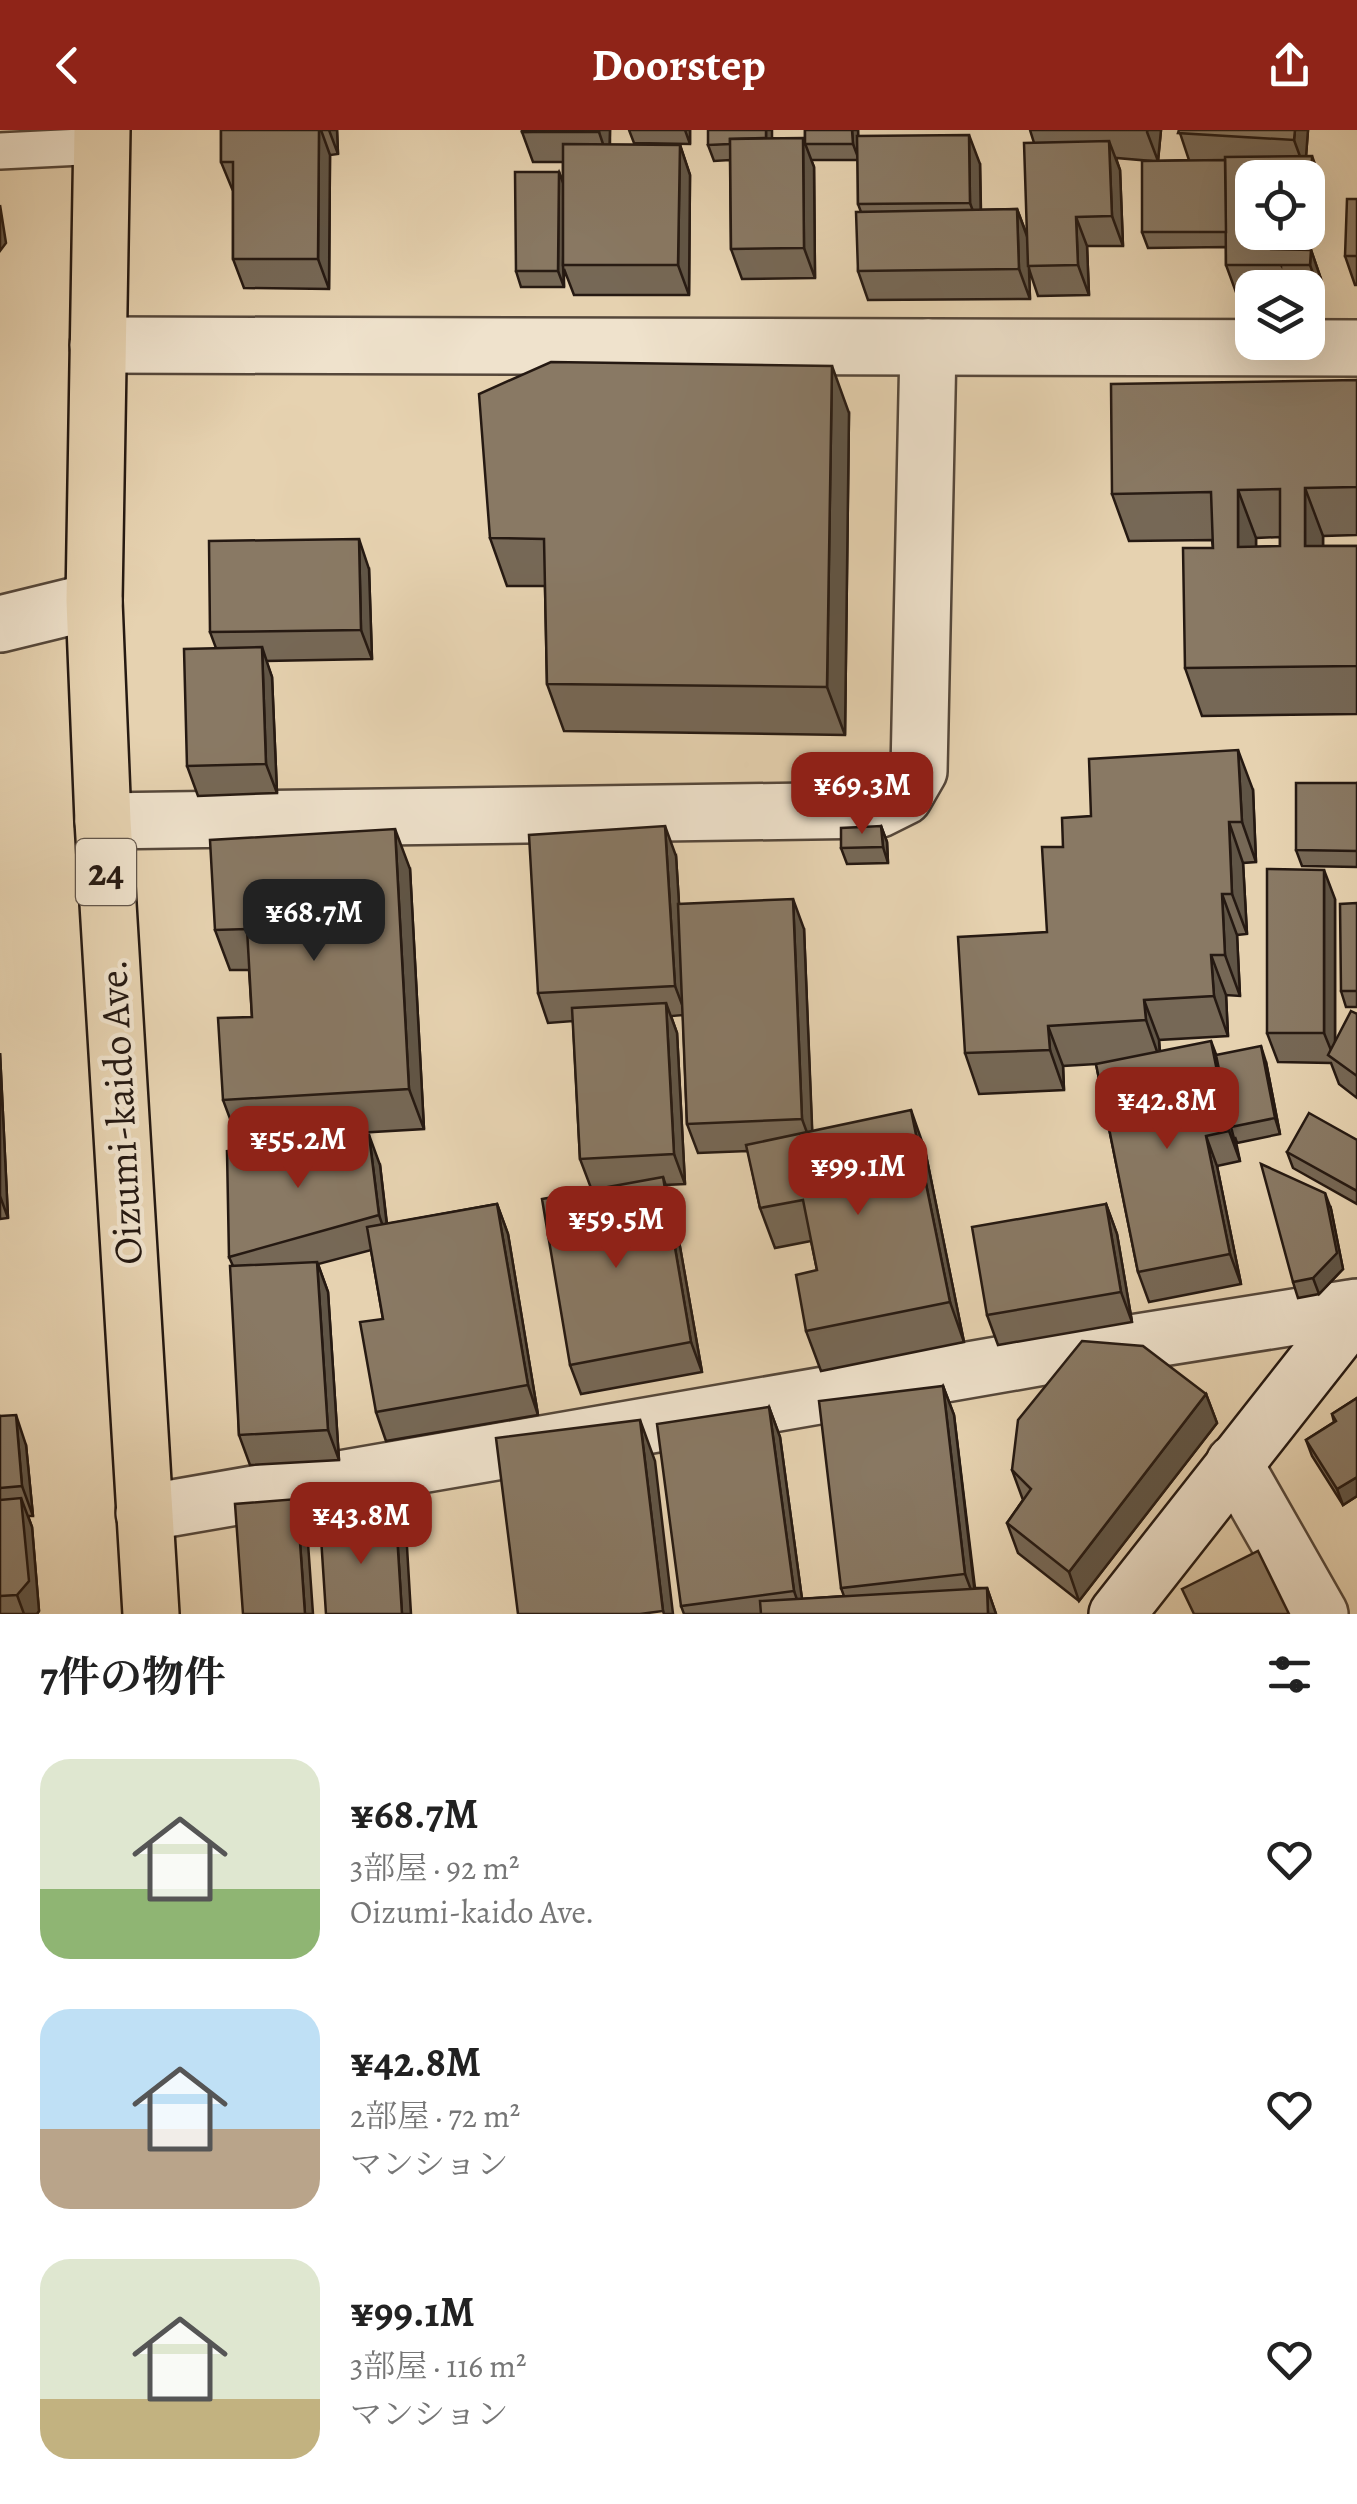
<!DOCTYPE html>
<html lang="ja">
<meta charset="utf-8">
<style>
body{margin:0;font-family:Alegreya,"Noto Serif JP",serif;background:#f2f2f2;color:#222;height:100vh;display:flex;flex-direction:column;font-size:38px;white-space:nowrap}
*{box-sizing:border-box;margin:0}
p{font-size:32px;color:#767676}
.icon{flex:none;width:55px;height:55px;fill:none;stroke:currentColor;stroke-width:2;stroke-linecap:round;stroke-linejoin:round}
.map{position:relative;height:1484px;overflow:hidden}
.panel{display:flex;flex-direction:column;background:#fff;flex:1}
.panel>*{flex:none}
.controls{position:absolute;left:1235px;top:30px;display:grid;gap:20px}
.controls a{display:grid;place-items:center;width:90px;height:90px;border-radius:20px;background:#fff;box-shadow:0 10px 40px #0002;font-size:50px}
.price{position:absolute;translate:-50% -85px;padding:0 22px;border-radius:20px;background:#8f2418;color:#fff;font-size:32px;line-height:65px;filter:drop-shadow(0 2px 5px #0008)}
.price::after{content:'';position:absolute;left:50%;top:60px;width:30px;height:22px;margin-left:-15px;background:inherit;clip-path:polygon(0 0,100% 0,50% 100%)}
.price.on{background:#222;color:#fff}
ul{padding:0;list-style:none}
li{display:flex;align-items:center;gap:30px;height:250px;padding:0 40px}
li span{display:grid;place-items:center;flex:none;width:280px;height:200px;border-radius:30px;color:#555}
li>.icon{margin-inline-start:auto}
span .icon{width:120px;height:120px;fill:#fffc;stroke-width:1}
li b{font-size:42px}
h2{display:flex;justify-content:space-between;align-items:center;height:120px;padding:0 40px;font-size:42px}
header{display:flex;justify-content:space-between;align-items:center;height:130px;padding:0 40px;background:#8f2418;color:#fff;font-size:45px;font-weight:700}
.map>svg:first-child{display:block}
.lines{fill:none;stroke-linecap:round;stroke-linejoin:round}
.lane-casing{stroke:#55473a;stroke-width:40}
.street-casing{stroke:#55473a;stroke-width:60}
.secondary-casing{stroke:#251912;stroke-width:60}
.primary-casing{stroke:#251912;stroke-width:60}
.lane{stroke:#efe2cc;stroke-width:35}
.street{stroke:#efe2cc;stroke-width:55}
.secondary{stroke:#efe2cc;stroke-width:55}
.primary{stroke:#e6d2b0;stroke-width:55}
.wall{fill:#766856;stroke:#251912;stroke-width:2.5;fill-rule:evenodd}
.shaded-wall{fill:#605546;stroke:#251912;stroke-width:2.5}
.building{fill:#897964;stroke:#251912;stroke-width:2.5;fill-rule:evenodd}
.labels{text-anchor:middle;stroke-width:9;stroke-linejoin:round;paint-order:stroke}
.shield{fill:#efe2cc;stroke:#62554a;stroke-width:2.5}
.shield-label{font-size:38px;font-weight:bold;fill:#251912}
.street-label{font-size:40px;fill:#251912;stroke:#efe2cc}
</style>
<header><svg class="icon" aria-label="back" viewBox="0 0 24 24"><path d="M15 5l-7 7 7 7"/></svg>Doorstep<svg class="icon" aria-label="share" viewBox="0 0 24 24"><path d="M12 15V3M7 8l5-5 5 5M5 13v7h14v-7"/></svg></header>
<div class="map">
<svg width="1357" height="1484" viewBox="0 0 1357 1484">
<rect width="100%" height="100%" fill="#e6d2b0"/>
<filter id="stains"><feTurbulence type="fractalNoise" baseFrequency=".002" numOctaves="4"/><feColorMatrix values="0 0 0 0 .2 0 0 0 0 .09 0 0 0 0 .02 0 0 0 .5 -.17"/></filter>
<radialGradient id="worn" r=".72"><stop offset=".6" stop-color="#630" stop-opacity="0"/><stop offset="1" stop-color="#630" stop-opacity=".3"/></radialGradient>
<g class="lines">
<defs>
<polyline id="lane" points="0,21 102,16"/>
<g id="street">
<polyline points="98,215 1357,218"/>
<polyline points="0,494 94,471"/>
<polyline points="103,691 878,680 904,667 919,641 928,217"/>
<polyline points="1234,1333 1320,1484"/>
<polyline points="144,1383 1049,1226 1357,1177"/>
</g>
<polyline id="secondary" points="1117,1484 1357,1179"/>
<polyline id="primary" points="102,0 94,471 103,691 151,1484"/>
</defs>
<use href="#lane" class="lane-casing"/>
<use href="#street" class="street-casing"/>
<use href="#secondary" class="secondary-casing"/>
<use href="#primary" class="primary-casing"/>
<use href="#lane" class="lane"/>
<use href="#street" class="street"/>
<use href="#secondary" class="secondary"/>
<use href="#primary" class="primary"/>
</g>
<g class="wall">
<polygon points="221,0 337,0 338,24 330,25 329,159 244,158 233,129 233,61 221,32"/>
<polygon points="610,0 610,15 680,15 690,45 689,165 574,165 564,139 564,157 521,157 516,141 559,42 563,53 563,32 533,32 522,2"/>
<polygon points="629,0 690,0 690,14 634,13"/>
<polygon points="805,0 858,0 858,6 980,34 981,80 1017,79 1027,105 1034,13 1030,0 1161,0 1158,31 1189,30 1179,0 1308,0 1306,26 1323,56 1323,101 1308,101 1308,48 1252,48 1281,119 1311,120 1321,149 1321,165 1308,165 1308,158 1252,158 1252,165 1237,165 1226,135 1226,117 1148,118 1142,102 1151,31 1116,28 1120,40 1123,116 1087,116 1089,165 1038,166 1029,139 1030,169 868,170 858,141 861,82 858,74 858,30 811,30 814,37 815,148 742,149 731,119 730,30 714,31 708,15 772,8 805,13"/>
<polygon points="1357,69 1357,155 1355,155 1345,126"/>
<path d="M 1357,250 L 1357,405 L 1323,406 L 1323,416 L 1357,416 L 1357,584 L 1202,586 L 1185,538 L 1213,418 L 1212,410 L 1129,411 L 1112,364 ZM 1280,407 L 1280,416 L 1256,417 L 1256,408 Z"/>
<polygon points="849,283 845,605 564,601 547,554 545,456 507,456 490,408"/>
<polygon points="369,439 372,529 266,531 272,547 277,663 198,666 187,636 216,518 210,502"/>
<polygon points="1357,653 1357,737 1302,736 1296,720"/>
<polygon points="1253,660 1256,732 1243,733 1247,804 1237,805 1240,866 1226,865 1228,906 1159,910 1160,921 1216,925 1266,932 1280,1004 1237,1013 1235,1007 1240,1031 1217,1036 1241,1154 1149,1172 1138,1142 1096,934 1063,936 1064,960 979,964 965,923 1047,802 1063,717 1091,686"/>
<polygon points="881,696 887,712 888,733 847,734 841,718"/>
<polygon points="676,726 679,774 804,799 812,1001 925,1020 964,1212 821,1241 806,1201 817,1140 811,1111 775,1118 760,1078 748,1021 698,1023 687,994 683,885 671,886 677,903 685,1054 665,1055 673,1077 702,1242 581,1264 570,1235 605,1058 591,1058 580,1029 573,891 548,893 538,863"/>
<polygon points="410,739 424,999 238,1010 223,970 252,887 249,840 230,840 215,800"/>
<polygon points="1335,769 1335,912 1357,884 1357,968 1339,954 1331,933 1278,932 1267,903"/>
<polygon points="1357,773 1357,877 1346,877 1341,861"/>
<polygon points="0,923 8,1088 0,1089"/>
<polygon points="1357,1010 1357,1074 1293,1038 1287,1022"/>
<polygon points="380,1035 387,1094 497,1074 508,1104 538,1285 386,1311 376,1282 383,1189 371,1120 318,1134 328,1162 339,1330 250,1335 239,1305 233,1136 229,1127"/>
<polygon points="1106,1074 1117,1104 1132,1192 998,1215 987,1185"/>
<polygon points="1331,1079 1343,1139 1319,1164 1298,1168 1293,1152"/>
<polygon points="943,1256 954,1285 975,1458 987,1458 996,1484 684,1484 681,1476 769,1277 780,1307 802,1469 844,1466 841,1458"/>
<polygon points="1206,1264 1217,1293 1079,1471 1018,1423 1007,1393 1023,1370 1012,1340"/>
<polygon points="1357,1268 1357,1366 1343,1375 1312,1326 1306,1310 1334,1292 1332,1284"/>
<polygon points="0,1286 26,1315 33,1386 28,1386 32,1397 39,1481 37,1484 0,1484"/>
</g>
<g class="shaded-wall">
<polygon points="319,0 321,0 330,25 329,159 318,129"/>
<polygon points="329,0 337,0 338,24"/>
<polygon points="599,0 610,0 609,32 599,2"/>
<polygon points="685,0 690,0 690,14"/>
<polygon points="766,0 772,0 772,30 766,14"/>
<polygon points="852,0 858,0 859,30 853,14"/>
<polygon points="1148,0 1161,0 1158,31 1147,2"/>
<polygon points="1295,0 1308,0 1305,40 1294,10"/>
<polygon points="969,5 980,34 981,103 970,73"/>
<polygon points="803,8 814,37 815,148 804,118"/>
<polygon points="1109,11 1120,40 1123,116 1112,86"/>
<polygon points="680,15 690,45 689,165 678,135"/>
<polygon points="1312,26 1323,56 1323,101 1312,71"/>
<polygon points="559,42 565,58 563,135 564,157 558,141"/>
<polygon points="0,75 6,113 0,121"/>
<polygon points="1017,79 1028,109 1030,169 1019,139"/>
<polygon points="1076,87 1087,116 1089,165 1078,135"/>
<polygon points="1270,102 1281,102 1281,135 1271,119"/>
<polygon points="1311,120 1321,149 1321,165 1310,135"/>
<polygon points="832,236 849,283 845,605 827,557"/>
<polygon points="1305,358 1323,406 1323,464 1305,416"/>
<polygon points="1238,360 1256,408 1256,464 1238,417"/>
<polygon points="359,409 369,439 372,529 361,500"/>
<polygon points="262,517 272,547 277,663 266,634"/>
<polygon points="1238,620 1253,660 1256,732 1242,692"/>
<polygon points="1229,692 1243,733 1247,804 1232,764"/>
<polygon points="665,696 676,726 686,885 675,856"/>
<polygon points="881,696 887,712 888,733 883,717"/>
<polygon points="395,699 410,739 424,999 409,959"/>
<polygon points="1324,740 1335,769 1335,930 1324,903"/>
<polygon points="1222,764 1237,805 1240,866 1225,825"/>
<polygon points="793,769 804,799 813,1019 802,989"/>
<polygon points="1211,825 1226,865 1228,906 1214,866"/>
<polygon points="1144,870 1159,910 1160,930 1146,890"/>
<polygon points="666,873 677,903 685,1054 674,1024"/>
<polygon points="1048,896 1063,936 1064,960 1050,920"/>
<polygon points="1211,911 1222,940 1231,997 1240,1031 1229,1001"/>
<polygon points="1261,916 1266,932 1280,1004 1275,988"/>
<polygon points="0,923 8,1088 0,1066"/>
<polygon points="911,980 925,1020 964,1212 950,1172"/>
<polygon points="369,1005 380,1035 389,1114 379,1085"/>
<polygon points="1206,1006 1217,1036 1241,1154 1230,1124"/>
<polygon points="663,1047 673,1077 702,1242 691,1212"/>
<polygon points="1325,1063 1331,1079 1343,1139 1319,1164 1313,1148"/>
<polygon points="497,1074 508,1104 538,1285 528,1255"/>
<polygon points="1106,1074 1117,1104 1132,1192 1121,1162"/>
<polygon points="317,1132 328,1162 339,1330 328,1300"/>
<polygon points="943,1256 954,1285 976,1473 965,1444"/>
<polygon points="1206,1264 1217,1293 1079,1471 1069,1442"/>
<polygon points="769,1277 780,1307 804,1484 802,1484 794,1461"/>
<polygon points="16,1285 26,1315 33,1386 22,1356"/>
<polygon points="640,1290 655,1331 673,1484 664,1484 663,1481"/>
<polygon points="1357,1347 1357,1366 1343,1375 1337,1359"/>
<polygon points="21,1368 32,1397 39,1481 37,1484 24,1484 17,1465"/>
<polygon points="297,1369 307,1399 313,1484 305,1484"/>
<polygon points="396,1388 407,1417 411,1484 402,1484"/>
<polygon points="987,1458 996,1484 988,1484"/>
</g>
<g class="building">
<polygon points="221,0 319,0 318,129 233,129 233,32 221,32"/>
<rect x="522" y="0" width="77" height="2"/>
<polygon points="708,0 766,0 766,8 730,9 730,14 708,15"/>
<polygon points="805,0 852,0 853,14 805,14"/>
<polygon points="1179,0 1295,0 1294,10 1178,3"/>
<polygon points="969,5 970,73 858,74 857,6"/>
<polygon points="803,8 804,118 731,119 730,9"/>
<polygon points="1109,11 1112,86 1076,87 1078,135 1028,136 1024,13"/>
<polygon points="563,14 680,15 678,135 563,135"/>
<polygon points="1312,26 1312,71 1308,71 1308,48 1252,48 1252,102 1270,102 1271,119 1311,120 1310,135 1226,135 1225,27"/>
<polygon points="1225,30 1226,102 1142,102 1142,31"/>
<polygon points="515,42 559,42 558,141 516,141"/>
<polygon points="1347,69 1357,69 1357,126 1345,126"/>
<polygon points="1017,79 1019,139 858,141 856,82"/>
<polygon points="551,232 832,236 827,557 547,554 544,409 490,408 479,264"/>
<path d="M 1357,250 L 1357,357 L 1305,358 L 1305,416 L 1357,416 L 1357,536 L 1185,538 L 1183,418 L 1213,418 L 1211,362 L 1112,364 L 1111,254 ZM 1280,359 L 1280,416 L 1238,417 L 1238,360 Z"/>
<polygon points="359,409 361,500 210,502 209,411"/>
<polygon points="262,517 266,634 187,636 184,519"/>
<polygon points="1238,620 1242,692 1229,692 1232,764 1222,764 1225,825 1211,825 1214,866 1144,870 1146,890 1048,896 1050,920 965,923 958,807 1047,802 1042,717 1063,717 1062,688 1091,686 1089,629"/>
<polygon points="1296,653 1357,653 1357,721 1296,720"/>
<polygon points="665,696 675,856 538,863 529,705"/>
<polygon points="881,696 883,717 841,718 841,698"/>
<polygon points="395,699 409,959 223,970 218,888 252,887 247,799 215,800 210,710"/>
<polygon points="1267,739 1324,740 1324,903 1267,903"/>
<polygon points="793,769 802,989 687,994 678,774"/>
<polygon points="1357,773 1357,861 1341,861 1340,774"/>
<polygon points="666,873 674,1024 580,1029 572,878"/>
<polygon points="1351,881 1357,884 1357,946 1328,925"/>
<polygon points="1211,911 1229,1001 1206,1006 1230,1124 1138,1142 1096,934"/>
<polygon points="1261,916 1275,988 1231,997 1216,925"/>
<polygon points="911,980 950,1172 806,1201 796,1145 817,1140 803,1070 760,1078 746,1015"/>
<polygon points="1309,983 1357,1010 1357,1061 1287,1022"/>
<polygon points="369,1005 379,1085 229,1127 227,1021"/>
<polygon points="1261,1034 1325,1063 1337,1123 1313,1148 1293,1152"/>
<polygon points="663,1047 691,1212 570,1235 542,1069"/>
<polygon points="497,1074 528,1255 376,1282 360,1192 383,1189 367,1097"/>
<polygon points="1106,1074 1121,1162 987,1185 972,1097"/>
<polygon points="317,1132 328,1300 239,1305 230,1136"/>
<polygon points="1082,1211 1143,1216 1206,1264 1069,1442 1007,1393 1031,1359 1012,1340 1018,1290"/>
<polygon points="943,1256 965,1444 841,1458 819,1271"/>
<polygon points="1357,1268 1357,1347 1337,1359 1306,1310 1336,1291 1332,1284"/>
<polygon points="769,1277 794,1461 681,1476 657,1294"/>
<polygon points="16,1285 22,1356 0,1358 0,1286"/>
<polygon points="640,1290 663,1481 640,1484 518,1484 496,1308"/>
<polygon points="21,1368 29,1451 17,1465 0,1466 0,1370"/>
<polygon points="297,1369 305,1484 243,1484 235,1374"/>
<polygon points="396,1388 402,1484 326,1484 320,1392"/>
<polygon points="1258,1421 1289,1484 1194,1484 1182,1459"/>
<polygon points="987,1458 988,1484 761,1484 760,1471"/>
</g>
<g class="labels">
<rect class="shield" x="76" y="709" width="60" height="66" rx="8"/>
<g class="shield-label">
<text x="106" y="755">24</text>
</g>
<g class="street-label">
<text transform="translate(120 982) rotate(-93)" y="14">Oizumi-kaido Ave.</text>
</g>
</g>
<rect width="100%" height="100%" filter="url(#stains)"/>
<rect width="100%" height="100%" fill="url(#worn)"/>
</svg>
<div class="controls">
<a><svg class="icon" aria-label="locate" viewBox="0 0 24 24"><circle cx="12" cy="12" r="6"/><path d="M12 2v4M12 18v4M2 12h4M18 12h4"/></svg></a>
<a><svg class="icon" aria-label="layers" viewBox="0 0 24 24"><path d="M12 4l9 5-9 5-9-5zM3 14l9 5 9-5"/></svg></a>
</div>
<b class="price" style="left:862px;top:707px">¥69.3M</b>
<b class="price on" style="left:314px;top:834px">¥68.7M</b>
<b class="price" style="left:1167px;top:1022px">¥42.8M</b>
<b class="price" style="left:298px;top:1061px">¥55.2M</b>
<b class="price" style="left:858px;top:1088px">¥99.1M</b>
<b class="price" style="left:616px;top:1141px">¥59.5M</b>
<b class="price" style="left:361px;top:1437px">¥43.8M</b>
</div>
<section class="panel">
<h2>7件の物件<svg class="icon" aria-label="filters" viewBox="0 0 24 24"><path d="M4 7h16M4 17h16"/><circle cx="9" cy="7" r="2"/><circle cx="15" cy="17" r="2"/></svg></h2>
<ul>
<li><span style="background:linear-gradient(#dfe7d0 65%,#8fb573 0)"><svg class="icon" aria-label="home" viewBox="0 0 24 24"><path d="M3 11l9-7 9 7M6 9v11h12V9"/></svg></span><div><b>¥68.7M</b><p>3部屋 · 92 m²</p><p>Oizumi-kaido Ave.</p></div><svg class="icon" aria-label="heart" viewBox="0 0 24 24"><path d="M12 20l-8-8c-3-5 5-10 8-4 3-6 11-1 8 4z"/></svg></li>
<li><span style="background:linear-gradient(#bfe0f5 60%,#b9a48a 0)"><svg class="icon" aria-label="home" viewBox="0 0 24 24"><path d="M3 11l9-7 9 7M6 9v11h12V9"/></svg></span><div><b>¥42.8M</b><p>2部屋 · 72 m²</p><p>マンション</p></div><svg class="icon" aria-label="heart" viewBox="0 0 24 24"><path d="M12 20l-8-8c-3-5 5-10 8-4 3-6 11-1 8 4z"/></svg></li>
<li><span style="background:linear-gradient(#dfe7d0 70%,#c2b280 0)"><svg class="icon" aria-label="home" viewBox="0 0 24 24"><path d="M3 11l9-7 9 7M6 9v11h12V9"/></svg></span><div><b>¥99.1M</b><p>3部屋 · 116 m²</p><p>マンション</p></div><svg class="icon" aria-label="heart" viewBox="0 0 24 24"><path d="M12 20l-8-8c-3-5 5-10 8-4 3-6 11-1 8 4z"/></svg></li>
</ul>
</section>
